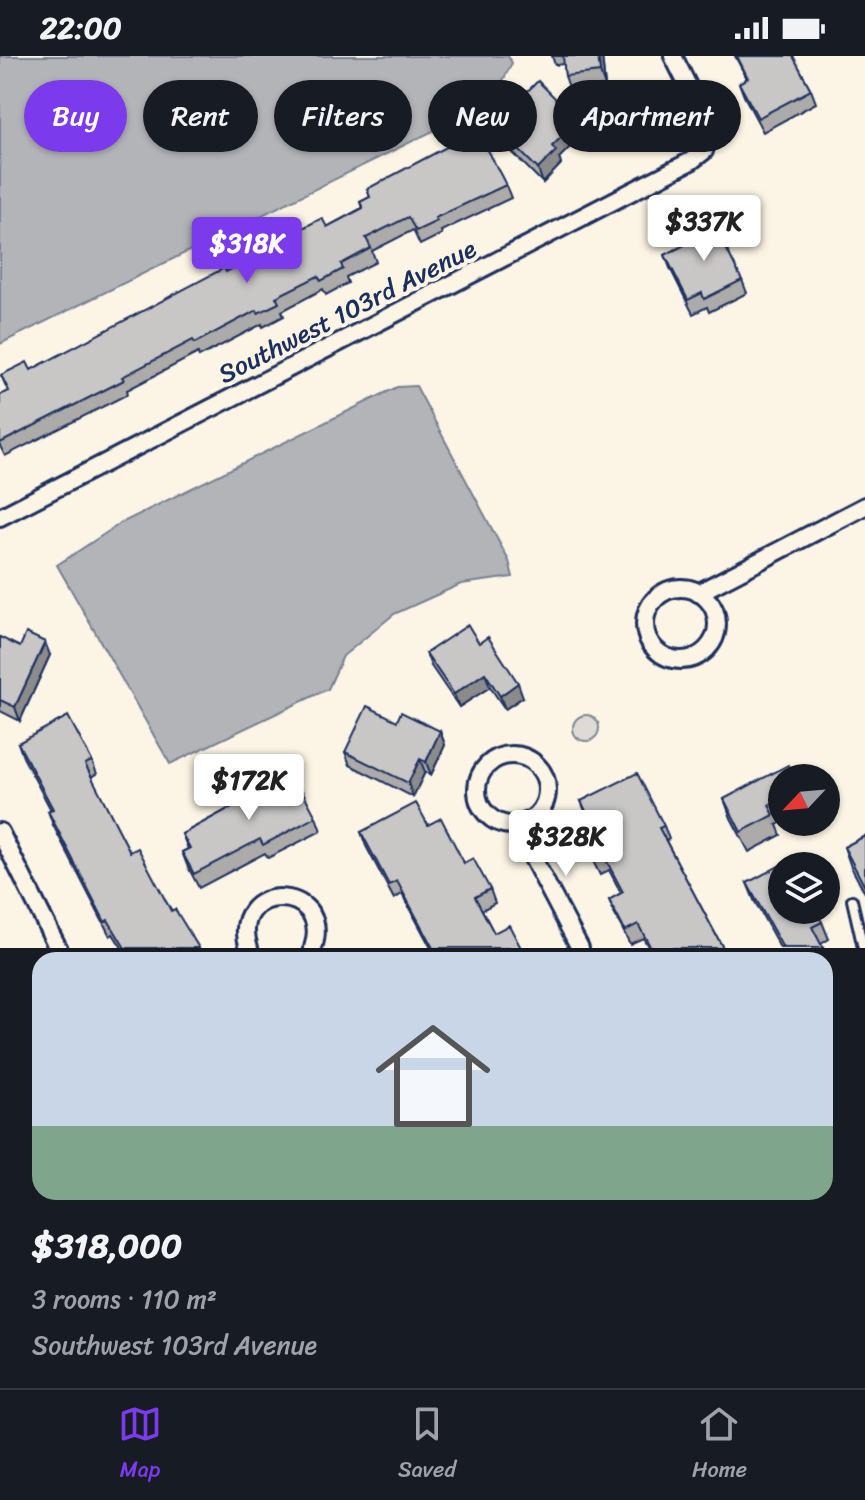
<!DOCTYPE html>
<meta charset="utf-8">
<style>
body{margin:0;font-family:Sriracha,sans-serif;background:#242831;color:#f1f3f6;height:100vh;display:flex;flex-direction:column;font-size:30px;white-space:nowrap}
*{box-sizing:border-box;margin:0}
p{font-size:26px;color:#9ea1a6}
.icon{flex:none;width:44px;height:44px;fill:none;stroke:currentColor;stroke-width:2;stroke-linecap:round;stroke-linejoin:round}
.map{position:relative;height:892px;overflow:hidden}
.sheet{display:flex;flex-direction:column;background:#171b24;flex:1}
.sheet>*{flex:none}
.guide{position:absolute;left:24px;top:24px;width:818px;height:72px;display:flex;gap:16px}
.needle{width:52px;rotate:244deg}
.controls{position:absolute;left:768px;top:708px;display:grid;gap:16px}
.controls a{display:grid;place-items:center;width:72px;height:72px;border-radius:50%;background:#171b24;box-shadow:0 2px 6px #0004;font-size:40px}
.price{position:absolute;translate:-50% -68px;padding:0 18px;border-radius:8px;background:#fff;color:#222;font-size:26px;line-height:52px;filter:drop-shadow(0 2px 4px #0008)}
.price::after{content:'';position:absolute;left:50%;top:48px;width:24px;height:18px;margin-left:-12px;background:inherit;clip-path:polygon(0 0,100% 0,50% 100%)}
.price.active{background:#7c3aed;color:#fff}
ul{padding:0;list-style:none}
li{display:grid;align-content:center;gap:16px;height:424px;padding:0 32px}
li span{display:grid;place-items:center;height:248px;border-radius:24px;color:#555}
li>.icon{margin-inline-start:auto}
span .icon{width:144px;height:144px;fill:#fffc;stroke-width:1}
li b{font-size:34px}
.tag{padding:0 28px;border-radius:36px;background:#171b24;box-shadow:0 2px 6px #0004;font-size:28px;line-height:72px}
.tag.active{background:#7c3aed;color:#fff}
.status{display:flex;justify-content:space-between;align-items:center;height:56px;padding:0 40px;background:#171b24;direction:ltr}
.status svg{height:22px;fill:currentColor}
.dock{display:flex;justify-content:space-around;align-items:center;height:112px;border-top:2px solid #363941;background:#171b24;font-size:22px;color:#9ea1a6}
.dock a{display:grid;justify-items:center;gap:4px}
.dock .active{color:#7c3aed}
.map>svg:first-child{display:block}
.green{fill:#dfdbd4;stroke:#7d8599;stroke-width:2}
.water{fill:#b2b4b8;stroke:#767f94;stroke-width:2}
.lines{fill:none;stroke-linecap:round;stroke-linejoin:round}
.service-casing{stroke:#1b2f5e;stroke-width:14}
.minor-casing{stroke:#1b2f5e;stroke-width:22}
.service{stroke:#fcf5e5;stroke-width:8}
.minor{stroke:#fcf5e5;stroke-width:16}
.wall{fill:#acabaa;stroke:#1b2f5e;stroke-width:2}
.shaded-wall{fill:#8c8b8b;stroke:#1b2f5e;stroke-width:2}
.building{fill:#c8c7c6;stroke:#1b2f5e;stroke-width:2}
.labels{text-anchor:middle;stroke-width:8;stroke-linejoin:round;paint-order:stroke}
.street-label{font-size:26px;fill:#1b2f5e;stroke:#fcf5e5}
</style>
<div class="status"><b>22:00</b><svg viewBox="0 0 49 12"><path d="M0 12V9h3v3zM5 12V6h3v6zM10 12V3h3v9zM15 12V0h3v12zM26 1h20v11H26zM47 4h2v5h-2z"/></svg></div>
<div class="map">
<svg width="865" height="892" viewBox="0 0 865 892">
<rect width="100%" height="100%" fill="#fcf5e5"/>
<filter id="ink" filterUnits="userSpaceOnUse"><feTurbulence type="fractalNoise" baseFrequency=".0125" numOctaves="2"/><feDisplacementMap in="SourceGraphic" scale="16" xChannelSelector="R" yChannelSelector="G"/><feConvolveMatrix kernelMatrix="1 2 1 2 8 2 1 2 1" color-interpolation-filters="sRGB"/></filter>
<g filter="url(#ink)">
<circle class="green" cx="586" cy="672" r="13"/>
<g class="water">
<polygon points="0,0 508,0 512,7 492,46 0,288"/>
<polygon points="416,330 509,505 513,521 461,528 394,558 343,600 328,633 170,708 57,509 121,467 397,331"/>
</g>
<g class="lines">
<defs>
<polyline id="service" points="852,844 863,892"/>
<g id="minor">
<polyline points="0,461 691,105 704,95 710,74 673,0"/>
<circle cx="681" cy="568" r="36"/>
<polyline points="698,537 865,450"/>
<circle cx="512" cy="734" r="35"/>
<polyline points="516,770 580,892"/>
<polyline points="0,776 58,892"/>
<path d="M 249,892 C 227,825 334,826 313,892"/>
</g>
</defs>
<use href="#service" class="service-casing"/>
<use href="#minor" class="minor-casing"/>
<use href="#service" class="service"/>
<use href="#minor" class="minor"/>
</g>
<g class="wall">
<polygon points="552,0 602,0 605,30 570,34 565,20 564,8 555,9"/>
<polygon points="735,0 793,0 811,34 816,47 763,76 744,40 739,27 747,23"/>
<polygon points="511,51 578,65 583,78 559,102 561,108 543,127 487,71 482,57"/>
<polygon points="506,129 511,142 441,175 442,178 420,189 413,174 372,195 376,206 346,221 348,227 326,239 323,233 282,255 284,260 263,271 262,268 199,301 198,297 127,334 128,338 5,400 0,390 0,339 8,335 1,319 31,314 226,216 327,171 362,152 360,146 370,141 367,133"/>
<polygon points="690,172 742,224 747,237 709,256 707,251 693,258 670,212 665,199 695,184"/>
<polygon points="479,587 523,641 505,653 490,631 459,651 431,610 426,597"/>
<polygon points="20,591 50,599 20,665 0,655 0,644"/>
<polygon points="397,665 440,675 445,689 431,719 425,716 413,741 350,709 345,696"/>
<polygon points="18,687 92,705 97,718 91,721 130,796 199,892 122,892 113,878 110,880 53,769 48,755 51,754 23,701"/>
<polygon points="782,722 782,766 777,769 781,779 749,796 731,762 724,743"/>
<polygon points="238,741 316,761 321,775 268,802 265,797 199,832 187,809 182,796 188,793 182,778 240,747"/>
<polygon points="581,745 664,770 669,783 666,785 723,892 649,892 643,882 630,888 614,857 609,844 621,837 609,814 600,819 584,787 579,774 590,768"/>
<polygon points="428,769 490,833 495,847 482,854 494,877 521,892 431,892 402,838 394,843 366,790 361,776"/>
<polygon points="865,780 865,837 851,811 844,791"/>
<polygon points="747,827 822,866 829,883 821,888 823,892 780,892 754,844"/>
</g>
<g class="shaded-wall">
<polygon points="598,0 602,0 605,30 600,16"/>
<polygon points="578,65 583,78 559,102 561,108 543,127 538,113 552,90"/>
<polygon points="45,586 50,599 20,665 15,651"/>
<polygon points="485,617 490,631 459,651 454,638"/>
<polygon points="518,627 523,641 505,653 500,640"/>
<polygon points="440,675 445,689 431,719 426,706"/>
<polygon points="420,703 425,716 413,741 408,727"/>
</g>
<g class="building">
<polygon points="563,0 598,0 600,16 565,20"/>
<polygon points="737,0 793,0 811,34 758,62 739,27 748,22"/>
<polygon points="538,25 578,65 552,90 556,95 538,113 482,57 500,40 511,51"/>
<polygon points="476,71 506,129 435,162 437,165 416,175 408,161 366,182 371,192 341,208 343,213 321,225 318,220 276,241 279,247 258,257 257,254 195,287 193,284 122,321 124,324 0,387 0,339 9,335 1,319 27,306 31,314 224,212 226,216 297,180 295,176 322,162 327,171 363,152 360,146 370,141 367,133 458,85 456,81"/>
<polygon points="711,162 742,224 704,243 702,237 688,244 665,199 696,183 690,172"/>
<polygon points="468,569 479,587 488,581 518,627 500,640 485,617 454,638 426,597"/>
<polygon points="26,577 45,586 15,651 0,644 0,581 20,591"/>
<polygon points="367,650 397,665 401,656 440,675 426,706 420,703 408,727 345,696"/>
<polygon points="68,660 92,705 85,708 130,796 138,792 171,855 175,853 199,892 125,892 108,864 105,866 48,755 53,753 18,687"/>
<polygon points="788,709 795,722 782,722 782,742 769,749 774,759 741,776 724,743"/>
<polygon points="291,714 316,761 263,789 260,783 194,818 182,796 190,792 182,778 241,746 238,741"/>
<polygon points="637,717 664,770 659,772 723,892 651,892 638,868 625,875 609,844 623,836 604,800 595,805 579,774 592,767 581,745"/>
<polygon points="416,747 428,769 441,762 464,807 473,802 490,833 475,841 494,877 509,869 521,892 433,892 397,825 389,829 361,776"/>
<polygon points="865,780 865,831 844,791"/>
<polygon points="790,804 793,810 782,810 782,854 816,854 822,866 812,871 823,892 783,892 747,827"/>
</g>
</g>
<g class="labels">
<g class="street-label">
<text transform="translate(347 255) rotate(-27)" y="9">Southwest 103rd Avenue</text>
</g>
</g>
</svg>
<div class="controls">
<a><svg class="needle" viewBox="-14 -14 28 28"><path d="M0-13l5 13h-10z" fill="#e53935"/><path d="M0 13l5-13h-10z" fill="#9ea1a6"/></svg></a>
<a><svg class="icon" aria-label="layers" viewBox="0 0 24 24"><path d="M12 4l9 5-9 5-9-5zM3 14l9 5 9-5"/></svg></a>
</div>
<b class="price" style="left:704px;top:207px">$337K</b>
<b class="price active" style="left:247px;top:229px">$318K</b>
<b class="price" style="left:249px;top:766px">$172K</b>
<b class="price" style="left:566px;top:822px">$328K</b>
<div class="guide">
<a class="tag active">Buy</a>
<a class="tag">Rent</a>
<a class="tag">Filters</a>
<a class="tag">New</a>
<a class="tag">Apartment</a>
</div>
</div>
<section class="sheet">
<ul>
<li><span style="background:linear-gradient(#c9d6e8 70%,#7fa58c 0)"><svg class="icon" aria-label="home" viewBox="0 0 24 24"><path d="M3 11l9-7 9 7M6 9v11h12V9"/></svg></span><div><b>$318,000</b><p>3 rooms · 110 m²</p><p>Southwest 103rd Avenue</p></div></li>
</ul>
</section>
<nav class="dock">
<a class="active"><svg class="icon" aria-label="map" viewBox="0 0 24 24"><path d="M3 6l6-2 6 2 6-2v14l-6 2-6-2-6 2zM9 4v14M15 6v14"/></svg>Map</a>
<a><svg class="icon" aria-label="saved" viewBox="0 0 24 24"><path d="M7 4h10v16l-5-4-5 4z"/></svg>Saved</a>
<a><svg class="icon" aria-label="home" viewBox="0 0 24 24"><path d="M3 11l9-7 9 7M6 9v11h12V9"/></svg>Home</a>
</nav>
